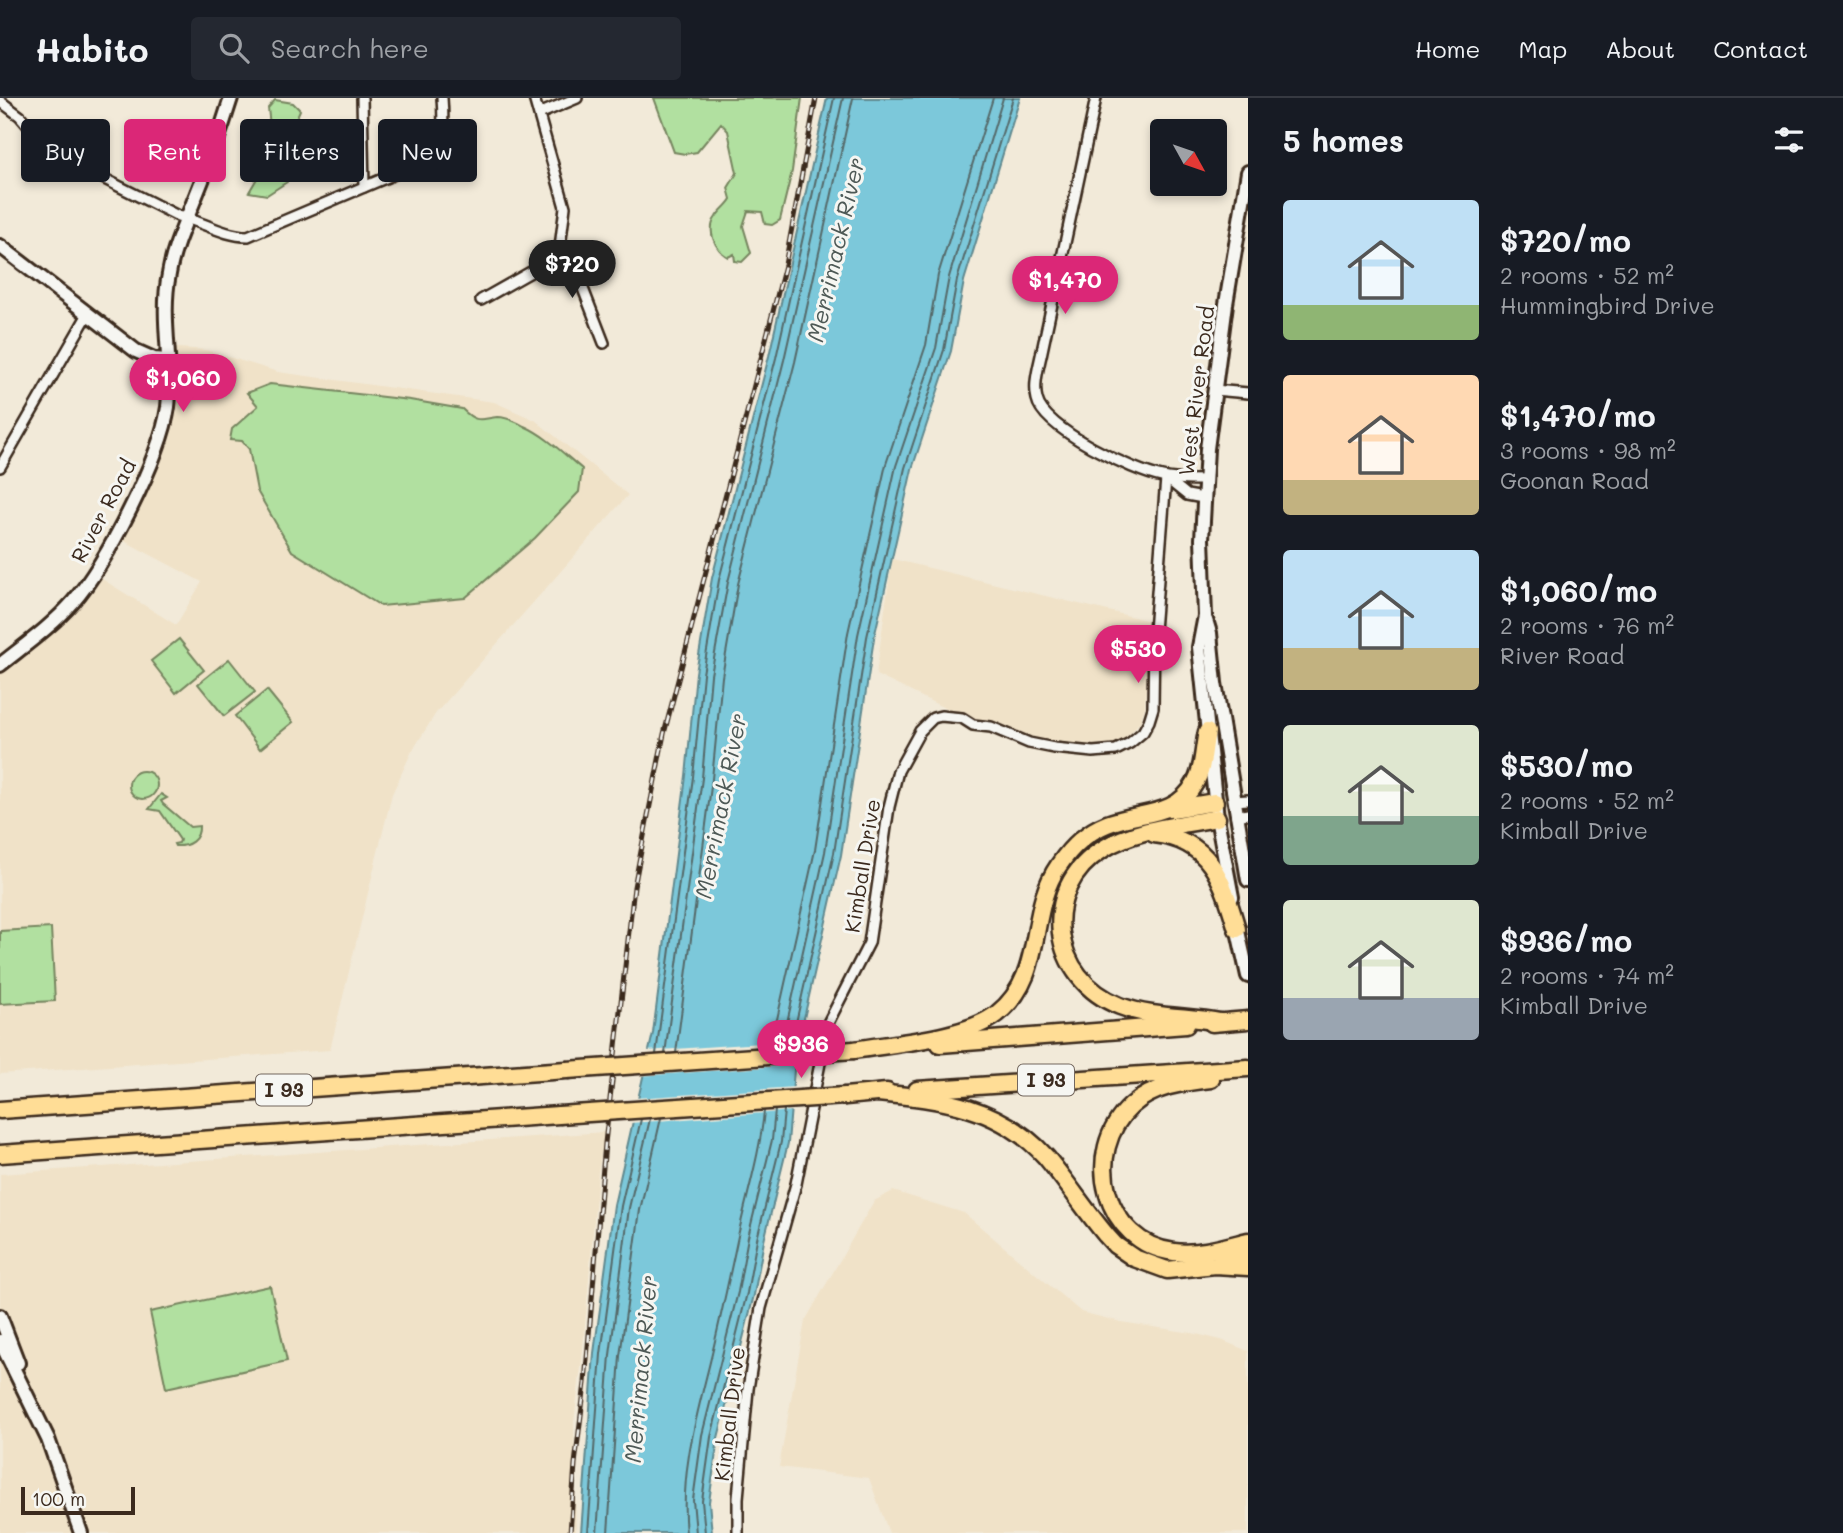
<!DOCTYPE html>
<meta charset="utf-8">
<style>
body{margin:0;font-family:Mali,sans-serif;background:#242831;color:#f1f3f6;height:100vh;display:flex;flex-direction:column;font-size:26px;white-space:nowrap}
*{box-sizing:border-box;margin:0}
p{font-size:23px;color:#9ea1a6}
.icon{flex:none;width:38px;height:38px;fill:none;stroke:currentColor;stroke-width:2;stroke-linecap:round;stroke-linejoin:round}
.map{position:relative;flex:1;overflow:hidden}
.sheet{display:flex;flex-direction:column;background:#171b24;width:595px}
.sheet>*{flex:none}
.banner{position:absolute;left:21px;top:21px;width:665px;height:63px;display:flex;gap:14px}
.needle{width:46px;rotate:130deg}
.fabs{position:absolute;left:1150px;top:21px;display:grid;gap:14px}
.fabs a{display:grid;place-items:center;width:77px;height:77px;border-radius:7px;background:#171b24;box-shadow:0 4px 10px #0003;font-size:35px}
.scale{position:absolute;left:21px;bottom:18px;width:114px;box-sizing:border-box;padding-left:7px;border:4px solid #3b2a1e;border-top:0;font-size:19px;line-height:24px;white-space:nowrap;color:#3b2a1e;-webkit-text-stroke:5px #f6f6f2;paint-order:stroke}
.price{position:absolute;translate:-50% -60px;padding:0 16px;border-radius:24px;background:#db2777;color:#fff;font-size:23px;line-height:46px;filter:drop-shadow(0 2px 4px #0008)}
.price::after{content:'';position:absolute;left:50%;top:42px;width:21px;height:16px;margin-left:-10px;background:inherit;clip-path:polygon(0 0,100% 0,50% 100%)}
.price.on{background:#222;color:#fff}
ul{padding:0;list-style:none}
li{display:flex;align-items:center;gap:21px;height:175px;padding:0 35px}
li span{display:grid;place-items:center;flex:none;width:196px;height:140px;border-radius:7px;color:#555}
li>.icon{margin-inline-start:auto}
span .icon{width:84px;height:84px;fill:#fffc;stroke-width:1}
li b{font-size:30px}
h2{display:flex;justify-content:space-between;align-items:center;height:84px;padding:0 35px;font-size:30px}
.pill{padding:0 24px;border-radius:7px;background:#171b24;box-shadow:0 4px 10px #0003;font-size:24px;line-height:63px}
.pill.on{background:#db2777;color:#fff}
header{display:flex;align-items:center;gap:42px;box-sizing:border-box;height:98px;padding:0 35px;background:#171b24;border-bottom:2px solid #363941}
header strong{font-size:33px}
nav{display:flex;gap:38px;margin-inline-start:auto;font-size:24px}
.search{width:490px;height:63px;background:#242831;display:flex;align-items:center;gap:18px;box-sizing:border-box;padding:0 24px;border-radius:7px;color:#9ea1a6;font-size:26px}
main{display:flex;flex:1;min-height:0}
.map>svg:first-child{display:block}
.built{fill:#f0e2c8}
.green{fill:#b1e0a0;stroke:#76855f;stroke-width:2}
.water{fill:#7bc8da;stroke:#61898f;stroke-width:2}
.pier{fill:#f2ead9}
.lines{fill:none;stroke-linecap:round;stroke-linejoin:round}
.shore{stroke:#556969;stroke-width:2}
.street-casing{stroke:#3b2a1e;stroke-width:14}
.secondary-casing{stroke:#3b2a1e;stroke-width:18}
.highway-casing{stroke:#3b2a1e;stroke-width:21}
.street{stroke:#f6f6f2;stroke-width:9}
.secondary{stroke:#f6f6f2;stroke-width:12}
.highway{stroke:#ffdd96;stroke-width:16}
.rail-casing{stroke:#3b2a1e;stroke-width:5}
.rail{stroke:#f6f6f2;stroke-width:2.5;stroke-dasharray:8;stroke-linecap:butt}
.highway-bridge-casing{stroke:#3b2a1e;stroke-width:21;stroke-linecap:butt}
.highway-bridge{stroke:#ffdd96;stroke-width:16}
.labels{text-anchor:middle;stroke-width:6;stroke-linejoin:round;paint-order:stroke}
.shield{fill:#f6f6f2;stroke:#73675e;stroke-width:2}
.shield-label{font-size:19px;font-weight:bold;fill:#3b2a1e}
.street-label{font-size:21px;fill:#3b2a1e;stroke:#f6f6f2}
.water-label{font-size:23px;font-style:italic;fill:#4e5956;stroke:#f6f6f2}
</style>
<header>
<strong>Habito</strong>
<div class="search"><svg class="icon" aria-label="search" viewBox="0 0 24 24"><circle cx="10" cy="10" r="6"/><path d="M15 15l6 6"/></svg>Search here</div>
<nav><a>Home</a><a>Map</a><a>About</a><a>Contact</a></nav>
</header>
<main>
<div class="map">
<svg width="1248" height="1435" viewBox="0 0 1248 1435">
<rect width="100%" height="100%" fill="#f2ead9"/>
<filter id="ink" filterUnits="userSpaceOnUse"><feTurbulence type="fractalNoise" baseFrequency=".0143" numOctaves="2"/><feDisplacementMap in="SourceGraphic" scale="14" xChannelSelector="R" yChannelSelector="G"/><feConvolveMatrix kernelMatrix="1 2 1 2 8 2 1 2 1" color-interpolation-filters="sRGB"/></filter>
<g filter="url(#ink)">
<g class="built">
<polygon points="166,249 206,252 278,274 494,304 535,322 628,397 436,615 411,655 392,696 330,952 0,976 0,567 44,531 94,476 176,527 202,484 115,438 160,342"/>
<polygon points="892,461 1150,523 1145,609 1140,624 1125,641 1110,649 1042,646 978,626 876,577"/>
<polygon points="605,1034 598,1075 582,1261 574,1324 576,1435 0,1435 0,1076"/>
<polygon points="893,1093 964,1115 1081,1214 1121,1224 1192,1235 1221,1242 1248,1253 1248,1435 889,1435 869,1380 779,1369 805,1223 874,1103"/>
</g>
<g class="green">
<path d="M 654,0 L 802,0 L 792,73 L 780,122 L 772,127 L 765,126 L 762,114 L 748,113 L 743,128 L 751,155 L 742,164 L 735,163 L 734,156 L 728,159 C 715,152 706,132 716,119 C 720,112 727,108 731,101 L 728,90 L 737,75 L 728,33 L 721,25 L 697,54 L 685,56 L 674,54 Z"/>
<polygon points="275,2 293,5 300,12 291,32 291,60 287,84 267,97 249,94 269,60 253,51 253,46 262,47 271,37 268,10"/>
<path d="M 270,286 L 410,302 L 462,311 C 477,326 481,321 497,319 C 505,319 517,324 524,328 C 545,337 564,356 582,371 L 579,394 L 535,440 L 465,500 L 381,508 L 292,453 L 257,393 L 249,351 L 242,343 L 230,342 L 232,331 L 258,308 L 247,295 Z"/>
<polygon points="179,541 204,572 176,595 151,563"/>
<polygon points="229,561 255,594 224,618 198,586"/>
<polygon points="267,592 293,624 260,651 235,618"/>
<circle cx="143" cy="687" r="14"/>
<path d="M 161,696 L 167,700 L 161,703 L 163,706 L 190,729 L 199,728 C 200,742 188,749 175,748 L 174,746 L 179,745 L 180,742 L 160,713 L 149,711 Z"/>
<polygon points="51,830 55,903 0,906 0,833"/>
<polygon points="270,1188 287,1263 166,1290 150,1214"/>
</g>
<polygon class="water" points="827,0 1020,0 964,183 951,253 912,371 874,540 841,757 795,960 788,1045 764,1143 754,1197 718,1340 709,1404 712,1435 581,1435 594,1255 614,1107 653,935 686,678 696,575 712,480 769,258"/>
<g class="pier">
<polygon points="803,942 798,967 640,978 646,953"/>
<polygon points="796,989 794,1013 630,1025 635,1000"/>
</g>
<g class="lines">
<g class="shore">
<polyline points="782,947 825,754 858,537 896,368 936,250 949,179 1003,0"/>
<polyline points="791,947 834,755 867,539 905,370 944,252 957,182 1013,0"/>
<polyline points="771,948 815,752 848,535 886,366 926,247 938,177 993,0"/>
<polyline points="676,955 712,681 722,579 738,486 795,264 853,0"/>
<polyline points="656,956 693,679 703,576 719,482 776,260 834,0"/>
<polyline points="665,956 702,680 711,577 728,484 784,262 843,0"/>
<polyline points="588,1435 601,1256 621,1108 641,1021"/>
<polyline points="597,1435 610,1257 629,1110 650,1021"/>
<polyline points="608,1435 620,1258 640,1112 661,1020"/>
<path d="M 686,1435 C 680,1377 695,1324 709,1268 C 720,1224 729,1181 738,1138 C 747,1096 760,1056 764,1013"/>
<polyline points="696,1435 693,1402 702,1337 738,1194 748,1139 772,1042 775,1012"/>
<polyline points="705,1435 702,1403 711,1339 747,1195 757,1141 781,1044 784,1012"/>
</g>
<defs>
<g id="street">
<polyline points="362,0 364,89"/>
<path d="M 1096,0 L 1042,253 C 1039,268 1033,286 1037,301 C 1043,331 1133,373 1162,379 C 1176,382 1190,382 1205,382"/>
<path d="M 0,3 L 20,18 L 43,45 L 57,57 L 178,118 C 202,123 223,138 248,138 L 423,64 C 445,46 444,26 442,0"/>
<polyline points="539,16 577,0"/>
<polyline points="560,149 582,188 604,245"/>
<polyline points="481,202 543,167 560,149 565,109 534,0"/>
<polyline points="1214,292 1248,295"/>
<polyline points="0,369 88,216"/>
<polyline points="1166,380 1187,397 1203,400"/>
<polyline points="1234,703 1248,702"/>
<polyline points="1236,718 1248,716"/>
<polyline points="738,1435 738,1400 748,1291 761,1210 796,1086 828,925 869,845 889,709 898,673 920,633 933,620 941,618 962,620 973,627 991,629 1029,645 1054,650 1093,654 1116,652 1130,645 1143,634 1149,623 1153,610 1154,533 1166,380"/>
</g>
<g id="secondary">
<polyline points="0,148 136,253 154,261 167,262"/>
<polyline points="1206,522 1210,535 1215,585 1248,782"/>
<path d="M 0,567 C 25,547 52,528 73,504 C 106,466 161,359 168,309 C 173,265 160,221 169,176 C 173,151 184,128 193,105 C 207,71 220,36 231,0"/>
<polyline points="1232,799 1217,720 1199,549 1205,518 1202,441 1207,351 1226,206 1248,74"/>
<polyline points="1236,824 1248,878"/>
<polyline points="0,1218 18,1265"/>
<polyline points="0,1243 48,1341 81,1435"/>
</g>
<g id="highway">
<polyline points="1172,711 1215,704"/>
<path d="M 1217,720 C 1180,727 1135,731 1103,751 C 1038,791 1050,881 1120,908 C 1152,920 1187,918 1220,924"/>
<path d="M 1154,736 C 1212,742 1223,784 1237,831"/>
<polyline points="1212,925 1248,922"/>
<polyline points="940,946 1186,927"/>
<path d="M 854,952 C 895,945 964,941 997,916 C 1047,876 1026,814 1059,767 C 1071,749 1087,734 1107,726 C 1139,713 1176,720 1195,685 C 1204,670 1203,651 1207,634"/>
<path d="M 1211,981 C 1183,984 1153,988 1131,1008 C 1081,1054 1104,1145 1174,1154 C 1199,1157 1224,1149 1248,1143"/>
<polyline points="917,992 1248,970"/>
<path d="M 878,995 C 941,1001 1000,1008 1046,1059 C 1067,1084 1085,1112 1106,1137 L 1115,1147 L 1134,1160 L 1167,1172 L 1215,1167 L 1248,1169"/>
<polyline points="845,998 887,994"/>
<polyline points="0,1012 567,972"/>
<polyline points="0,1056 559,1017"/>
<polyline points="1221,1164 1248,1156"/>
</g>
</defs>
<use href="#street" class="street-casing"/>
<use href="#secondary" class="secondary-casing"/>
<use href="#highway" class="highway-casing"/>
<use href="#street" class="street"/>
<use href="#secondary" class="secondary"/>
<use href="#highway" class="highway"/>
<defs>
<polyline id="rail" points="570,1435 575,1366 585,1285 605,1045 634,789 664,636 785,167 816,0"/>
</defs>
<use href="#rail" class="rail-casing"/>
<use href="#rail" class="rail"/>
<defs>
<g id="highway-bridge">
<polyline points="567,972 854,952"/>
<polyline points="559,1017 845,998"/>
</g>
</defs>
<use href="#highway-bridge" class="highway-bridge-casing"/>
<use href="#highway-bridge" class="highway-bridge"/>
</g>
</g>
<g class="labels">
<g class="shield">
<rect x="1018" y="966.5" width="56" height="31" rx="5"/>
<rect x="256" y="976.5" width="56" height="31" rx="5"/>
</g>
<g class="shield-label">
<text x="1046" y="989">I 93</text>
<text x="284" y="999">I 93</text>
</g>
<g class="street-label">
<text transform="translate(1197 293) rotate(-83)" y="7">West River Road</text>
<text transform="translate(104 413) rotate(-62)" y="7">River Road</text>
<text transform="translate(863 768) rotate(-81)" y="7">Kimball Drive</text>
<text transform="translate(730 1316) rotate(-83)" y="7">Kimball Drive</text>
</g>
<g class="water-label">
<text transform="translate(836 152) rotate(-77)" y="8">Merrimack River</text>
<text transform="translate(721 708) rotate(-79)" y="8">Merrimack River</text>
<text transform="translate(641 1271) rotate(-85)" y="8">Merrimack River</text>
</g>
</g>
</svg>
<div class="fabs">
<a><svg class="needle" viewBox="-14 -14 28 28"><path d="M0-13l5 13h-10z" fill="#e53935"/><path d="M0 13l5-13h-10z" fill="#9ea1a6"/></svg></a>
</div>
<div class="scale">100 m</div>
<b class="price on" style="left:572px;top:202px">$720</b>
<b class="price" style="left:1065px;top:218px">$1,470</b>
<b class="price" style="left:183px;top:316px">$1,060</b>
<b class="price" style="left:1138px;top:587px">$530</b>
<b class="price" style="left:801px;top:982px">$936</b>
<div class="banner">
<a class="pill">Buy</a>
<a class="pill on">Rent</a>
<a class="pill">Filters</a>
<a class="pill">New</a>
</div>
</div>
<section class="sheet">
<h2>5 homes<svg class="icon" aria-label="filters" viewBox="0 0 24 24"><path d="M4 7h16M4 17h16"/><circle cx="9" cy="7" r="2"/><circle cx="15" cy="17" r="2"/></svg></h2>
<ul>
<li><span style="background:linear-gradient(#bfe0f5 75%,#8fb573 0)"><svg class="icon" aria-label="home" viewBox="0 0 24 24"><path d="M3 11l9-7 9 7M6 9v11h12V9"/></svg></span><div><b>$720/mo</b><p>2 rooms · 52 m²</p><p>Hummingbird Drive</p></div></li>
<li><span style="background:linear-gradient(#ffd9b3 75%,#c2b280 0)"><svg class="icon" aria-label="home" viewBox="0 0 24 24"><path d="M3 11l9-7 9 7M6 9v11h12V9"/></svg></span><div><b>$1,470/mo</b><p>3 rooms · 98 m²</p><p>Goonan Road</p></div></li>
<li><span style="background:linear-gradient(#bfe0f5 70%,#c2b280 0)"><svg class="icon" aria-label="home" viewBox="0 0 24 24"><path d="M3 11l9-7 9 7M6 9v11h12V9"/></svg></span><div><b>$1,060/mo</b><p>2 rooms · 76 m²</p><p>River Road</p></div></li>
<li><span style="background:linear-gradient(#dfe7d0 65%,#7fa58c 0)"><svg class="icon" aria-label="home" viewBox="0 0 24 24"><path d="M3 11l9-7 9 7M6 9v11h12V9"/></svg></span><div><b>$530/mo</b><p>2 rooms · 52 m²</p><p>Kimball Drive</p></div></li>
<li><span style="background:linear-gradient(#dfe7d0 70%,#9aa5b1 0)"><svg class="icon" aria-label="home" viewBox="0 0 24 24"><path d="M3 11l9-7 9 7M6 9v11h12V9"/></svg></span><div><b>$936/mo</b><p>2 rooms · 74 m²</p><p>Kimball Drive</p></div></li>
</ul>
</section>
</main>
